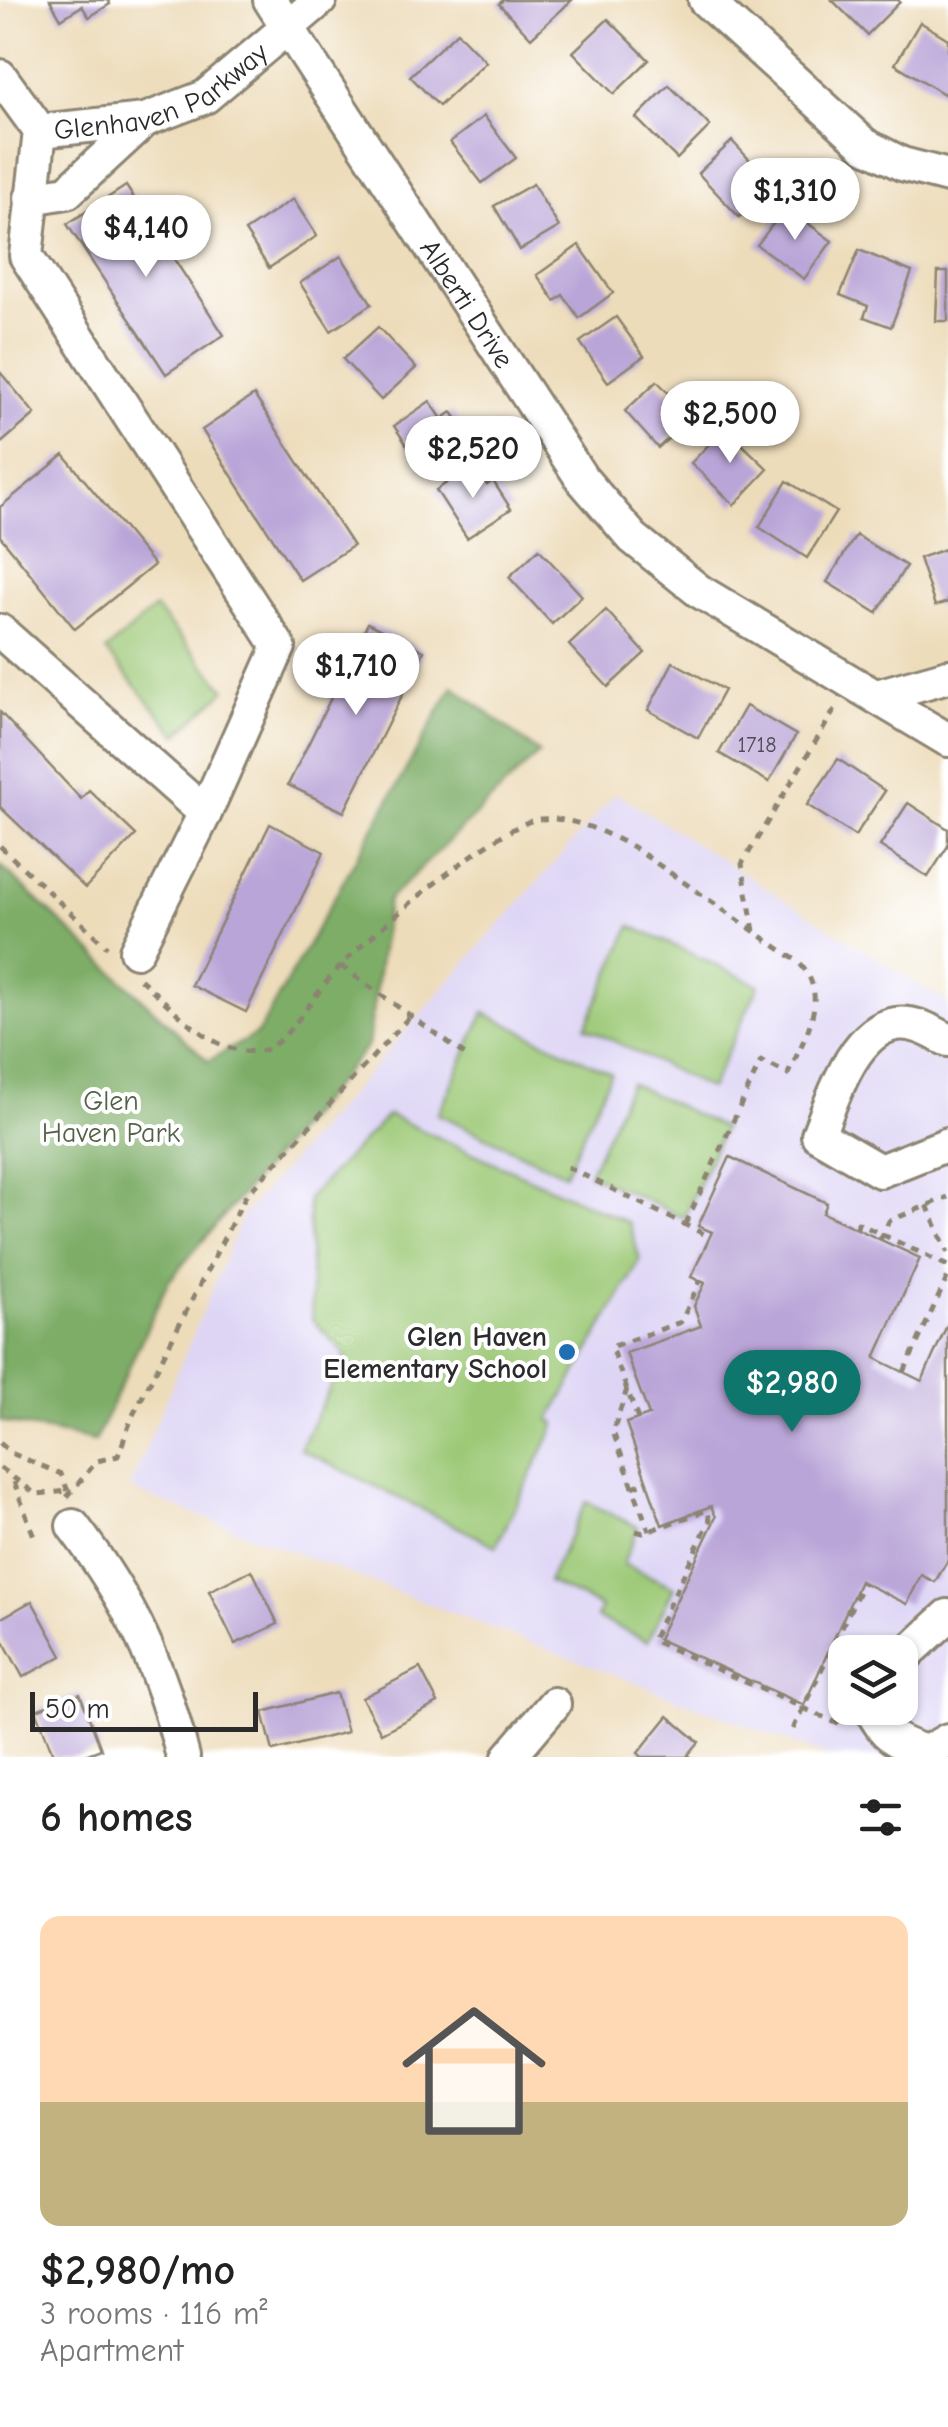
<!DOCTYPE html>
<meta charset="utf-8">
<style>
body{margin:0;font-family:"Comic Neue",sans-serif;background:#f2f2f2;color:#222;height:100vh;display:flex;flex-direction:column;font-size:38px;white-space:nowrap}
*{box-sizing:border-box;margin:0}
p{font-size:32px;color:#767676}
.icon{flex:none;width:55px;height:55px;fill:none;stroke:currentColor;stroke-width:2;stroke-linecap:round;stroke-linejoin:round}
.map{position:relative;height:1757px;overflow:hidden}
.sheet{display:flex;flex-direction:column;background:#fff;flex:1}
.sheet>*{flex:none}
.fabs{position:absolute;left:828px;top:1635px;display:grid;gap:20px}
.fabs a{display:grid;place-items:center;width:90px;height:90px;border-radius:20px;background:#fff;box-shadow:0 2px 8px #0004;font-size:50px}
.scale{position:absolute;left:30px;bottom:25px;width:228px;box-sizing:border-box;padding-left:10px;border:5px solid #2b2b2b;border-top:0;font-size:28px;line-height:35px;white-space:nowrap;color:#2b2b2b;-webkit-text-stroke:8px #fff;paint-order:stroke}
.price{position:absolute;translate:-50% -85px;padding:0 22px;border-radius:35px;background:#fff;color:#222;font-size:32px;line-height:65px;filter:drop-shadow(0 2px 5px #0008)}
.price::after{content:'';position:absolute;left:50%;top:60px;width:30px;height:22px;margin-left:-15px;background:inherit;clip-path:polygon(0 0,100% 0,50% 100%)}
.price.current{background:#0f766e;color:#fff}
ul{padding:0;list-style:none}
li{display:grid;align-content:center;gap:20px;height:530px;padding:0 40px}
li+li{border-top:2px solid #e0e0e0}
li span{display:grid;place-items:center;height:310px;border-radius:20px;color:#555}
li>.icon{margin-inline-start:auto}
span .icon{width:180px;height:180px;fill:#fffc;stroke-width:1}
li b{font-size:42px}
h2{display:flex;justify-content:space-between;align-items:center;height:120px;padding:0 40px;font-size:42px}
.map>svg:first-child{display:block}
.built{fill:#ded5f5;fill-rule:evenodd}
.green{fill:#9dc977;stroke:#647a51;stroke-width:2.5}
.forest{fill:#7ead68;stroke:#546c4a;stroke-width:2.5}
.building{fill:#baa5d8}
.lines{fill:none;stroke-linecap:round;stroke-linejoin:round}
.minor-casing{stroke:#8c8472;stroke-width:38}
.path{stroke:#8c8472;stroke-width:5;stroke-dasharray:8 8;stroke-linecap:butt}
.minor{stroke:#fff;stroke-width:32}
.poi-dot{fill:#1f6fb2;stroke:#fff;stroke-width:4}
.labels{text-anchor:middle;stroke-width:8;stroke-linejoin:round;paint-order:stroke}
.number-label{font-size:22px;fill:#4f4a56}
.street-label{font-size:28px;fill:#2b2b2b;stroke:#fff}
.park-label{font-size:28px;fill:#536246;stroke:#fff}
.poi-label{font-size:28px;font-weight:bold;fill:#2b2b2b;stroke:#fff;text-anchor:end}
</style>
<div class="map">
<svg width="948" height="1757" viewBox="0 0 948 1757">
<rect width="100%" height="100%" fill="#fff"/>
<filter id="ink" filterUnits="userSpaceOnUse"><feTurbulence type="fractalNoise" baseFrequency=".01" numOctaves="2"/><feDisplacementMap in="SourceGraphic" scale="20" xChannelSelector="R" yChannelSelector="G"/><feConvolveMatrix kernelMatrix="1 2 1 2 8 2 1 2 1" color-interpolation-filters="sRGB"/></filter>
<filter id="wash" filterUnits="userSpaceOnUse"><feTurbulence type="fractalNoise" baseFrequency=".0048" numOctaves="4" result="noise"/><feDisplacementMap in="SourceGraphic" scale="40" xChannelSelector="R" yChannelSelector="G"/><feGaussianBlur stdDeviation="2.25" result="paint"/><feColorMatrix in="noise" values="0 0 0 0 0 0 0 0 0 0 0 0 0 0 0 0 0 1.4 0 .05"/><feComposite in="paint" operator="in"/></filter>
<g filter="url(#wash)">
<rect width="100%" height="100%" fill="#eddcba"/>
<path class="built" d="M 616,793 L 948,1003 L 948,1757 L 829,1757 L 129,1489 L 243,1215 ZM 845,1652 L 900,1652 L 900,1708 L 845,1708 Z"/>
<g class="green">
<polygon points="155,608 226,690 177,735 106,651"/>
<polygon points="631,926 759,985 710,1089 586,1027"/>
<polygon points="484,1013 611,1073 565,1174 438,1114"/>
<polygon points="630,1083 723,1128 684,1218 589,1174"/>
<polygon points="388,1115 629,1223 640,1260 550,1420 556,1424 496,1546 300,1449 346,1355 312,1319 308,1198"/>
<polygon points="586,1502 638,1527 623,1564 674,1587 648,1641 597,1618 601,1607 548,1582"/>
</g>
<polygon class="forest" points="453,686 539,753 388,900 368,1045 168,1282 95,1441 0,1421 0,865 208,1061 258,1033"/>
<g id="blocks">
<g class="building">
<polygon points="50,0 108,0 110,4 89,17 82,6 61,19"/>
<polygon points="503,0 572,0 531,38 499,4"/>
<polygon points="832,0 898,0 900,2 867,35"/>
<polygon points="608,19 649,60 614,94 573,52"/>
<polygon points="920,22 948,39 948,87 944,94 895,64"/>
<polygon points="457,32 486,62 439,106 410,76"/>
<polygon points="669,85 710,126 677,159 636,118"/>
<polygon points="484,116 516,158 482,183 450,142"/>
<polygon points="732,141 773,185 739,217 698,173"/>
<polygon points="533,184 559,227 520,250 494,206"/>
<polygon points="126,186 224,335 166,374 67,224"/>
<polygon points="293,199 317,236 269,268 245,231"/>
<polygon points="786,207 832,241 804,279 757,245"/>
<polygon points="579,245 613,293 579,318 563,295 555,301 537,275"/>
<polygon points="859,250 912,272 891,327 864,317 868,306 840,295"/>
<polygon points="341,256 372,304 331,331 300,283"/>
<polygon points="938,272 948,272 948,321 936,321"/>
<polygon points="616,317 644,356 608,382 580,342"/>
<polygon points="378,327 416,368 381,400 343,359"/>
<polygon points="0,372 35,414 0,444"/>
<polygon points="657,381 683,408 691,400 700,410 658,448 625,411"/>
<polygon points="254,395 353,546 300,580 202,430"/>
<polygon points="430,401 442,419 452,412 472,442 426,473 394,426"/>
<polygon points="725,428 768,469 734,505 691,463"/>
<polygon points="64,455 154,565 75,629 0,536 0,507"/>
<polygon points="474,465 487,485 493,481 511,509 467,538 436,490"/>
<polygon points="787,481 836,512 807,558 759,527"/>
<polygon points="856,535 906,566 877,613 827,582"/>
<polygon points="948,548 948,602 935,606 919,558"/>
<polygon points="539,549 582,596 552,624 509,577"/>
<polygon points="606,610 645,653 608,687 569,645"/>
<polygon points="368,623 424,651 344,812 288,785"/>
<polygon points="673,662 724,690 698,738 648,710"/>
<polygon points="746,706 796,735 769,782 719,753"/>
<polygon points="0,712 81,799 89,790 136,835 85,888 0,807"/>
<polygon points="838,759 885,791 855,836 807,805"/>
<polygon points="908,803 948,829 948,846 928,877 880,846"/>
<polygon points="270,824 324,852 246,1012 191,985"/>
<polygon points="730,1157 827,1203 823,1213 920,1258 875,1358 922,1381 948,1323 948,1560 935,1582 921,1575 907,1604 860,1581 804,1705 658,1639 716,1517 711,1506 662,1525 626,1423 649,1415 626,1353 701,1326 694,1306 705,1283 691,1277 712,1232 698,1226"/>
<polygon points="252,1570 278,1624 235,1644 209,1591"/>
<polygon points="32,1601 62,1656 23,1677 0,1635 0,1619"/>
<polygon points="420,1668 438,1703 381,1733 362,1698"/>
<polygon points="336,1693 347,1732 273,1751 263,1712"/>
<polygon points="80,1694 101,1749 80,1757 54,1757 36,1710"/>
<polygon points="668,1716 699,1742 688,1755 691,1757 642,1757 638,1753"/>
</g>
</g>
</g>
<g filter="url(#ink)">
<use href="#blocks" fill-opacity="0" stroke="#8c8472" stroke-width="2.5"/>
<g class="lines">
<defs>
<g id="minor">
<path id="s1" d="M 270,0 L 582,479 L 633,538 L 699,591 L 948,740"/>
<polyline points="705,0 865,145 902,164 948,176"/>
<polyline points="0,76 40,131 26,256 279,647 205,813 0,631"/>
<path id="s2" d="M 40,131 L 145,120 L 205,97 L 320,0"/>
<polyline points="31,198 67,192 145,120"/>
<polyline points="877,696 948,676"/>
<polyline points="136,951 205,813"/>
<path d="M 948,1040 C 932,1032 915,1021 896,1024 C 853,1030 832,1101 818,1135 L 880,1171 L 948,1144"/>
<path d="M 73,1526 C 131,1602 160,1665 183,1757"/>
<polyline points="900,1660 948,1616"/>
<path d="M 871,1708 C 883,1735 898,1744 927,1752 L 948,1740"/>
<polyline points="509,1757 554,1704"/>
</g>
</defs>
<use href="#minor" class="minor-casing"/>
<g class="path">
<polyline points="0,846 107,947"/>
<polyline points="754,931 742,864 837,706"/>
<polyline points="341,966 465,1055"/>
<path d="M 140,979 C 175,1009 219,1064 268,1049 C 293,1033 313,997 333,974 C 363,940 498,824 539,819 C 572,816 604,832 633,847 L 797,961 C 833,995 804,1038 788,1074 L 761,1061 L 685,1225"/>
<polyline points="567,1167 710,1237"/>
<polyline points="927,1205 948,1253"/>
<polyline points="857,1228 858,1223 948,1266"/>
<polyline points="880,1240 889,1221 948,1197"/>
<polyline points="904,1372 948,1276"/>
<polyline points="627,1389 613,1432 649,1531"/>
<polyline points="638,1419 611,1347 681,1322 700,1281"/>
<polyline points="0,1443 11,1453 61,1474 68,1491"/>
<polyline points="0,1468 36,1494 68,1491"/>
<polyline points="14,1482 35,1539"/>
<polyline points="633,1487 646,1482"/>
<polyline points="67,1497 97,1461 118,1456 132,1417 245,1197 410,1016"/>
<polyline points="636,1531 643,1533 707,1510 710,1520 652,1640 843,1726"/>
<polyline points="793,1729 863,1583"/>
</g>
<use href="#minor" class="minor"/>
</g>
</g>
<circle class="poi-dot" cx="567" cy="1352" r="10"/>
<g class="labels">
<g class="number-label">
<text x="757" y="752">1718</text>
</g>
<g class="street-label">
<text dy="10" stroke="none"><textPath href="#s2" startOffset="130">Glenhaven Parkway</textPath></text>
<text dy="10" stroke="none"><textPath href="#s1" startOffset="362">Alberti Drive</textPath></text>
</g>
<g class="park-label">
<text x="111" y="1110">Glen<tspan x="111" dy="32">Haven Park</tspan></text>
</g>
<g class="poi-label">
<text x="547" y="1346">Glen Haven<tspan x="547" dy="32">Elementary School</tspan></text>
</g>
</g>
</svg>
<div class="fabs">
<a><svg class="icon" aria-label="layers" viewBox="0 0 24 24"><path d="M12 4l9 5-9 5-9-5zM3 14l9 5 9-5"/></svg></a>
</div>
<div class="scale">50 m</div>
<b class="price" style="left:795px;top:243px">$1,310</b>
<b class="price" style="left:146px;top:280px">$4,140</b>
<b class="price" style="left:730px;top:466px">$2,500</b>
<b class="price" style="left:473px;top:501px">$2,520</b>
<b class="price" style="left:356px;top:718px">$1,710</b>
<b class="price current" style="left:792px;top:1435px">$2,980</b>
</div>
<section class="sheet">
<h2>6 homes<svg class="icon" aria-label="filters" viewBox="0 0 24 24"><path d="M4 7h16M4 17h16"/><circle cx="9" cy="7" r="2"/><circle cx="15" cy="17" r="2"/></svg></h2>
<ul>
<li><span style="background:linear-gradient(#ffd9b3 60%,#c2b280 0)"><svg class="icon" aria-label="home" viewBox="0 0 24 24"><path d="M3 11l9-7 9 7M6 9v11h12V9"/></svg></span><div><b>$2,980/mo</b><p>3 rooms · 116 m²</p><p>Apartment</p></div></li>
</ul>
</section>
